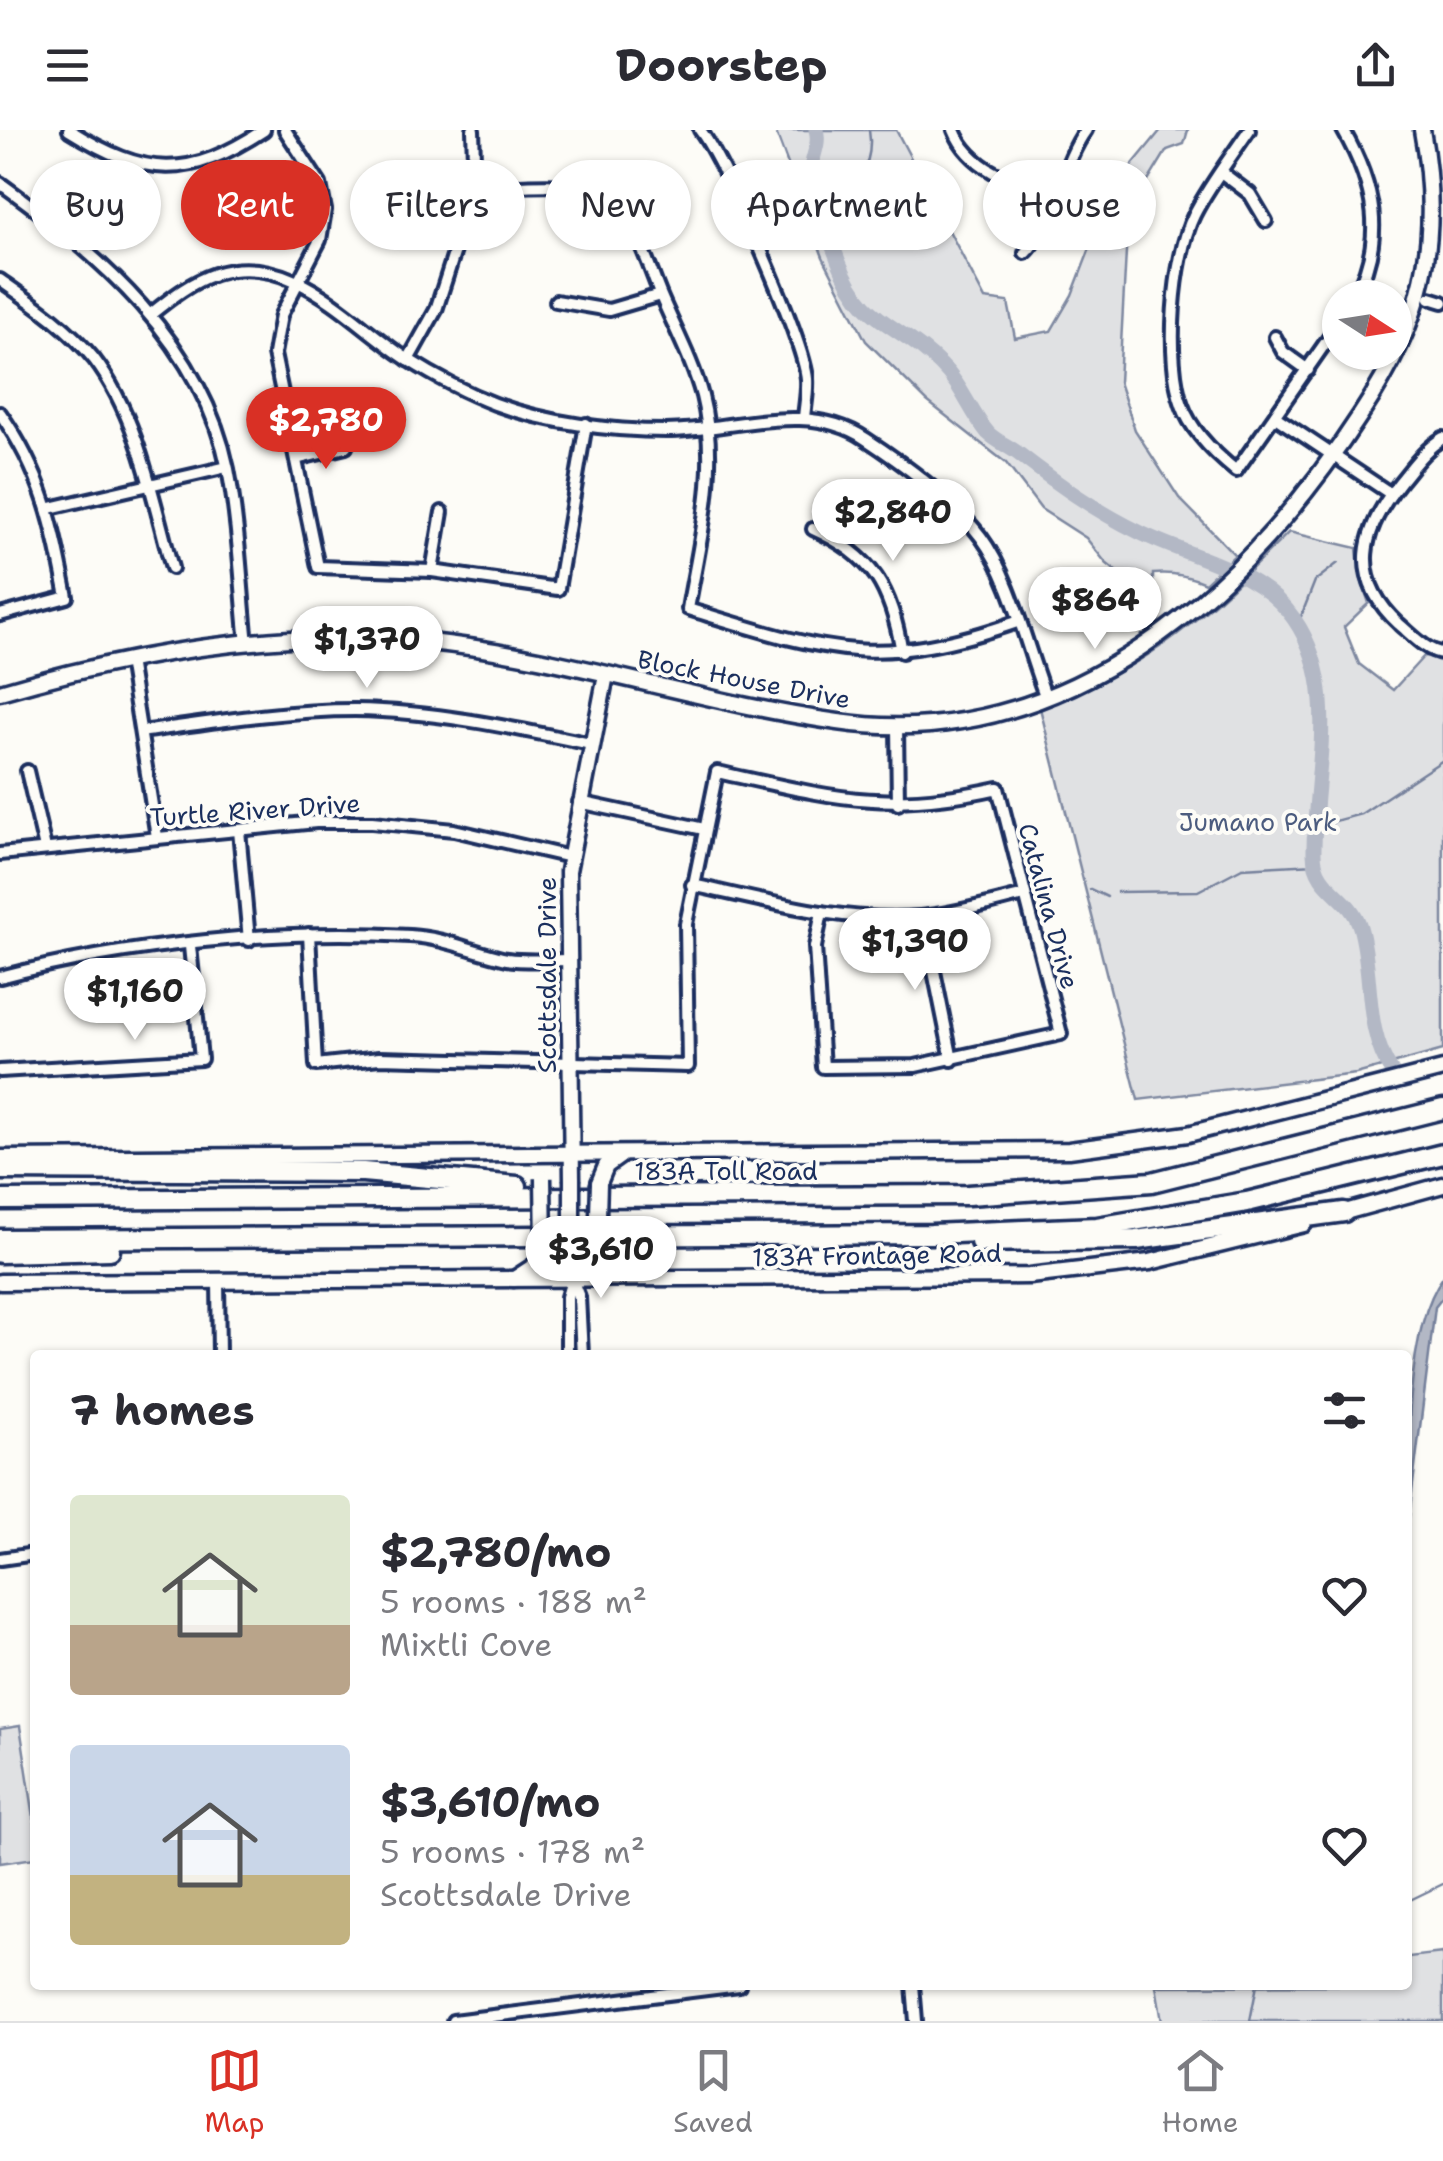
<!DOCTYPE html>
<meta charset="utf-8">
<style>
body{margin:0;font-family:"Shantell Sans",sans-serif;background:#f7f7f7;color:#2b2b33;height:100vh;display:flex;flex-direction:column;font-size:38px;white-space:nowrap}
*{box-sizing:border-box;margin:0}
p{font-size:32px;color:#7c7c81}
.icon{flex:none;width:55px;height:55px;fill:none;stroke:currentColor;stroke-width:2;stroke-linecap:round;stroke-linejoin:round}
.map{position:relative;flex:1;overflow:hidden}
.panel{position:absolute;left:30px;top:1220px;width:1382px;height:640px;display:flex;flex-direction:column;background:#fff;border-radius:10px;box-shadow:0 2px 8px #0004}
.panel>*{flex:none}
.guide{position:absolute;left:30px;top:30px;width:1385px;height:90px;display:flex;gap:20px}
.needle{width:65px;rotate:102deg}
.controls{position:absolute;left:1322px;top:150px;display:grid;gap:20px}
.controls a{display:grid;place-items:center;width:90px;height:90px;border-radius:50%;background:#fff;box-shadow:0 2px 8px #0004;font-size:50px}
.price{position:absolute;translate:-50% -85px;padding:0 22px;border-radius:35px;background:#fff;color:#222;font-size:32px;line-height:65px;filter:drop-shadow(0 2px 5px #0008)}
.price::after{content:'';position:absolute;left:50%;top:60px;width:30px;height:22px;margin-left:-15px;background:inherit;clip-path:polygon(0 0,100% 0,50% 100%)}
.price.on{background:#d93025;color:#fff}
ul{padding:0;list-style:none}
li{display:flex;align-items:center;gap:30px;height:250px;padding:0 40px}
li span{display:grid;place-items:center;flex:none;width:280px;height:200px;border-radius:10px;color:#555}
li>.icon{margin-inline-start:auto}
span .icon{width:120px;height:120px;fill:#fffc;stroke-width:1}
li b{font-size:42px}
h2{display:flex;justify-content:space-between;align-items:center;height:120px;padding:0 40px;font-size:42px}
.chip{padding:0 35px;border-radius:45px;background:#fff;box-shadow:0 2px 8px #0004;font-size:35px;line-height:90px}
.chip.on{background:#d93025;color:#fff}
header{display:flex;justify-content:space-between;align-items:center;height:130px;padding:0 40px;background:#fff;font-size:45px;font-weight:700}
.menu{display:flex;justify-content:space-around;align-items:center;height:140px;border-top:2px solid #e1e1e2;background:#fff;font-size:28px;color:#7c7c81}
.menu a{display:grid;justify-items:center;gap:5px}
.menu .on{color:#d93025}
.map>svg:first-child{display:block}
.green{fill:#e0e1e3;stroke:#7e88a0;stroke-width:2.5}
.water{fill:#b3b8c5;stroke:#76819c;stroke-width:2.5}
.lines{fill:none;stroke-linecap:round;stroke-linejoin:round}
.stream{stroke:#76819c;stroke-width:2.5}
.river{stroke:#b3b8c5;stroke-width:15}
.street-casing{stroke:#1b2f5e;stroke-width:18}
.secondary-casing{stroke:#1b2f5e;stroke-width:21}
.highway-casing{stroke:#1b2f5e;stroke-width:25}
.street{stroke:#fdfcf7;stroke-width:10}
.secondary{stroke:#fdfcf7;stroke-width:14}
.highway{stroke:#fdfcf7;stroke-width:18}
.secondary-bridge-casing{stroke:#1b2f5e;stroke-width:21;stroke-linecap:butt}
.secondary-bridge{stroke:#fdfcf7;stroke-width:14}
.labels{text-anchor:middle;stroke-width:8;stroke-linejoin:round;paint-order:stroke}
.street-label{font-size:25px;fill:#1b2f5e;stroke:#fdfcf7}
.park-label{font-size:25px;fill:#4c5c7f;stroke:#fdfcf7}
</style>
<header><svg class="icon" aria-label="menu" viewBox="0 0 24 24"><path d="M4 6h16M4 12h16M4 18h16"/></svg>Doorstep<svg class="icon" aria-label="share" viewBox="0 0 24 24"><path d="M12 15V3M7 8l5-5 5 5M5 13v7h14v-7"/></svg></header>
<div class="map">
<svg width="1443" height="1891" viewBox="0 0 1443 1891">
<rect width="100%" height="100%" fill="#fdfcf7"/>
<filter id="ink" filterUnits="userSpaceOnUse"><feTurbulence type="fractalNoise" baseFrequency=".01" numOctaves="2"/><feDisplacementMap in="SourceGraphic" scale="20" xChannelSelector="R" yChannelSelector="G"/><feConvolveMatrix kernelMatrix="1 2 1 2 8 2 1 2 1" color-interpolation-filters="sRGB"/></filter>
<g filter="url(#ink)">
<g class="green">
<path d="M 775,0 L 896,0 L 985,169 L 1008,172 L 1015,208 L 1051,201 L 1072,165 L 1102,87 L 1129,39 L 1161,0 L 1188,0 L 1184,14 L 1167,20 L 1128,84 L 1119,252 L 1135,300 L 1179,368 L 1235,425 L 1205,453 C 1187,445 1172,442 1153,444 L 1153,458 L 1138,459 L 1106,433 L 1086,408 L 1041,379 L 1006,333 L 927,271 L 866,211 L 823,127 Z"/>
<path d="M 1289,402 L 1357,418 L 1360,447 L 1369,473 L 1344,497 L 1359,534 L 1393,560 L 1424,526 L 1443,530 L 1443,920 L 1356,944 L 1138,970 L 1040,578 C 1152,537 1206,485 1289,402 Z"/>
<polygon points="20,1596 35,1694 35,1728 0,1733 0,1599"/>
<polygon points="1443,1823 1443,1891 1162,1891 1156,1856 1408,1855 1408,1827"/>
</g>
<path class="water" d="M 1443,1147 L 1443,1167 L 1435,1177 L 1408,1394 C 1407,1329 1405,1198 1443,1147 Z"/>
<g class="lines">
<g class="stream">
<path d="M 828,97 C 849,66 876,39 869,0"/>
<polyline points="1298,494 1315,451 1338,433"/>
<polyline points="1317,704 1335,691 1361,684 1443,630"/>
<polyline points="1090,759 1107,767"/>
<polyline points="1117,762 1198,761 1242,738 1316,734"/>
<polyline points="1408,1771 1443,1754"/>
<polyline points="1250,1891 1257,1855"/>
</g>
<path class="river" d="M 816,0 C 821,15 810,29 811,44 C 814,72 828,104 838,130 C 865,198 896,190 941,235 C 962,255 970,282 988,303 C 996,311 1010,317 1019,324 C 1058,354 1094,380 1139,402 C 1190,428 1259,438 1294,489 C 1342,558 1313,646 1314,724 C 1315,760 1350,764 1360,797 C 1374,845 1363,899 1392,942"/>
<defs>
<g id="street">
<path d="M 69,0 C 146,48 188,50 264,0"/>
<polyline points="285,0 320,54 325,80 320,110 281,185 274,224 318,437 432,441 558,459 586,294"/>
<path d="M 700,0 C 725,32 804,210 807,249 C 808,261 805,275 804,288"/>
<path d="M 954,0 C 970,40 1016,54 1052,66"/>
<path d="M 1249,0 C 1231,27 1209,55 1194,85 C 1173,128 1165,230 1182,275 C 1191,301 1215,324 1236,341 L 1340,192"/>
<path d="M 1343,0 C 1375,56 1386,108 1354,168"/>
<polyline points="1221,42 1250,64 1266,91"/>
<path d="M 0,53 C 100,125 202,213 228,339 C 239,396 241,456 247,514"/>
<path d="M 475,58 C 517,59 575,44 610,73 C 638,95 648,135 661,166 C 675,199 693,232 702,266 C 720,337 700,409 688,479 C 826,521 875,541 1017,492"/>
<path d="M 1025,123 C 1049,104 1062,32 1086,0"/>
<path d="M 0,150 C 34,174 68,197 94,229 C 138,286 153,370 172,438"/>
<polyline points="1430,168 1443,172"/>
<polyline points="556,171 609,180 660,165"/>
<path d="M 151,184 C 171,168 191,152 215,144 C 292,120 350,192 407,229 C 434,246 466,263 495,274 C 547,293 611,301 666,301 C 732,301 807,269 866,309 C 904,334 953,370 981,407 C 1011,447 1027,519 1046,568"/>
<polyline points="1275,207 1283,222 1308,240"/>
<polyline points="408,230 436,180 475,58 473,0"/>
<path d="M 0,283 C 43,344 53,395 67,467 L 0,485"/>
<polyline points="1277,288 1391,364"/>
<path d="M 1443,308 C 1425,319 1414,335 1400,352 C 1361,401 1349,448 1399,494 C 1411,504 1427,522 1443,523"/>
<polyline points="296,329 346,317"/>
<polyline points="50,378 227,337"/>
<path d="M 813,399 C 874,426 891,459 902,522"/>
<polyline points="432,441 442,382"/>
<polyline points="129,530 157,707"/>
<polyline points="897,596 898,674"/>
<path d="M 141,602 C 212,592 284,580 355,580 C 435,581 514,598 591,614"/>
<polyline points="27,641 45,718"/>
<polyline points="579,672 704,699"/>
<polyline points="239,700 249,810"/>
<polyline points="0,724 316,692 372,692 454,700 570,727"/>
<path d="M 692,755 C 766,771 842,793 920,787 C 955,784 990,773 1025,765"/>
<polyline points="923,787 952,930"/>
<path d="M 309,804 L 316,935 L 379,928 L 688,936 L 686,794 L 717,642 C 828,666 883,684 998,658 L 1061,904 L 915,936 L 823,937 L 815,817 L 822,782"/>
<path d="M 0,847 C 125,814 282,798 410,806 C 445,808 474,822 507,829 C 526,832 549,830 568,830"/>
<polyline points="0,941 201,929 190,816"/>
<polyline points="572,1149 579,1167 582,1225"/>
<polyline points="218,1151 219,1225"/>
<polyline points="567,1225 567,1167 572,1150"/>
<polyline points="0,1429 35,1424"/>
<polyline points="913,1855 916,1891"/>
<polyline points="453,1891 739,1855"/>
</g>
<g id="secondary">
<path d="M 0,562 C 137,522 286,497 429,512 C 567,526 701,573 838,592 C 1066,625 1246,461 1361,284 C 1422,192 1443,113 1422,0"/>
<polyline points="0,1028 1069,1020 1188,1004 1443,939"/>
<polyline points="572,1049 568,741 606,545"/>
<polyline points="599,1053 606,1036 620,1026"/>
<polyline points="1334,1085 1443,1055"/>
<polyline points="597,1118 600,1134 618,1146"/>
<polyline points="572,1119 572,1149"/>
<polyline points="514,1149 537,1134 544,1117"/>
<polyline points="0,1152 1029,1146 1150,1132 1304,1094"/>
</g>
<g id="highway">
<polyline points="0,1040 363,1042 517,1056"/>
<polyline points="0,1070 968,1065 1152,1052 1443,979"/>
<polyline points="0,1109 931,1104 1097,1097 1247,1072 1443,1024"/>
<polyline points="980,1112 1136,1110 1344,1082"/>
<polyline points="0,1123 110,1120"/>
</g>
</defs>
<use href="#street" class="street-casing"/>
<use href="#secondary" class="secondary-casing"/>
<use href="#highway" class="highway-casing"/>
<use href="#street" class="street"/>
<use href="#secondary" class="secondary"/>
<use href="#highway" class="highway"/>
<defs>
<g id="secondary-bridge">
<polyline points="543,1048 544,1117"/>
<polyline points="572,1049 572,1119"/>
<polyline points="597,1118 599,1053"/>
</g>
</defs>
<use href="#secondary-bridge" class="secondary-bridge-casing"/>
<use href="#secondary-bridge" class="secondary-bridge"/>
</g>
</g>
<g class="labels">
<g class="street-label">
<text transform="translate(744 549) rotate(11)" y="9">Block House Drive</text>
<text transform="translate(255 680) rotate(-4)" y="9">Turtle River Drive</text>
<text transform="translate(1049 776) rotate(75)" y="9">Catalina Drive</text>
<text transform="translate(547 845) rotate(-90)" y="9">Scottsdale Drive</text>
<text x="726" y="1050">183A Toll Road</text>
<text transform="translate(877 1125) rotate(-1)" y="9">183A Frontage Road</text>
</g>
<g class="park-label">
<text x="1258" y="701">Jumano Park</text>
</g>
</g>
</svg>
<div class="controls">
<a><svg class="needle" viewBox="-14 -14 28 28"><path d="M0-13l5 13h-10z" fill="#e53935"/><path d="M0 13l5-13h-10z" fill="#7c7c81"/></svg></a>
</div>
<b class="price on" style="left:326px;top:342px">$2,780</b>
<b class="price" style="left:893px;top:434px">$2,840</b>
<b class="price" style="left:1095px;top:522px">$864</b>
<b class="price" style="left:367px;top:561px">$1,370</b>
<b class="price" style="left:915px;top:863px">$1,390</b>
<b class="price" style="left:135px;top:913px">$1,160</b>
<b class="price" style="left:601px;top:1171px">$3,610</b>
<div class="guide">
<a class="chip">Buy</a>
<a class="chip on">Rent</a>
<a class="chip">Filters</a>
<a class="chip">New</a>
<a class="chip">Apartment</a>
<a class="chip">House</a>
</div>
<section class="panel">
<h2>7 homes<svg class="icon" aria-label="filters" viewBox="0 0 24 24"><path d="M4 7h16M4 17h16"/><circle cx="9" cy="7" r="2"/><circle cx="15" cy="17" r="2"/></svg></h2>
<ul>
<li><span style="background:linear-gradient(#dfe7d0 65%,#b9a48a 0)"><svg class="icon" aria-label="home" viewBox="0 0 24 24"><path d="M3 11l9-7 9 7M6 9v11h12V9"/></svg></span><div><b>$2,780/mo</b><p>5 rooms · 188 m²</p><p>Mixtli Cove</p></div><svg class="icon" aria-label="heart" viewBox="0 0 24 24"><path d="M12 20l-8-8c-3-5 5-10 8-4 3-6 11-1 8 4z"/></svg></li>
<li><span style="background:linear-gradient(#c9d6e8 65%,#c2b280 0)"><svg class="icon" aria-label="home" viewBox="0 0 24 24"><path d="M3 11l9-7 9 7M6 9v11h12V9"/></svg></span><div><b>$3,610/mo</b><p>5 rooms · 178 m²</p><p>Scottsdale Drive</p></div><svg class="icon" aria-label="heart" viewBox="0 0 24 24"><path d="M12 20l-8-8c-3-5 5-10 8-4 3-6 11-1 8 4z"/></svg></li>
</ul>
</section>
</div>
<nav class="menu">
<a class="on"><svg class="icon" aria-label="map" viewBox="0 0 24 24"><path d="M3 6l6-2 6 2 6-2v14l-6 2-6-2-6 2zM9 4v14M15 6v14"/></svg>Map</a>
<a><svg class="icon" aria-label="saved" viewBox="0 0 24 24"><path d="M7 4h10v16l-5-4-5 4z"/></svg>Saved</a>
<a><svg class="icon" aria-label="home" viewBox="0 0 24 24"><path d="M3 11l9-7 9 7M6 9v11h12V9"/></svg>Home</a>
</nav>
